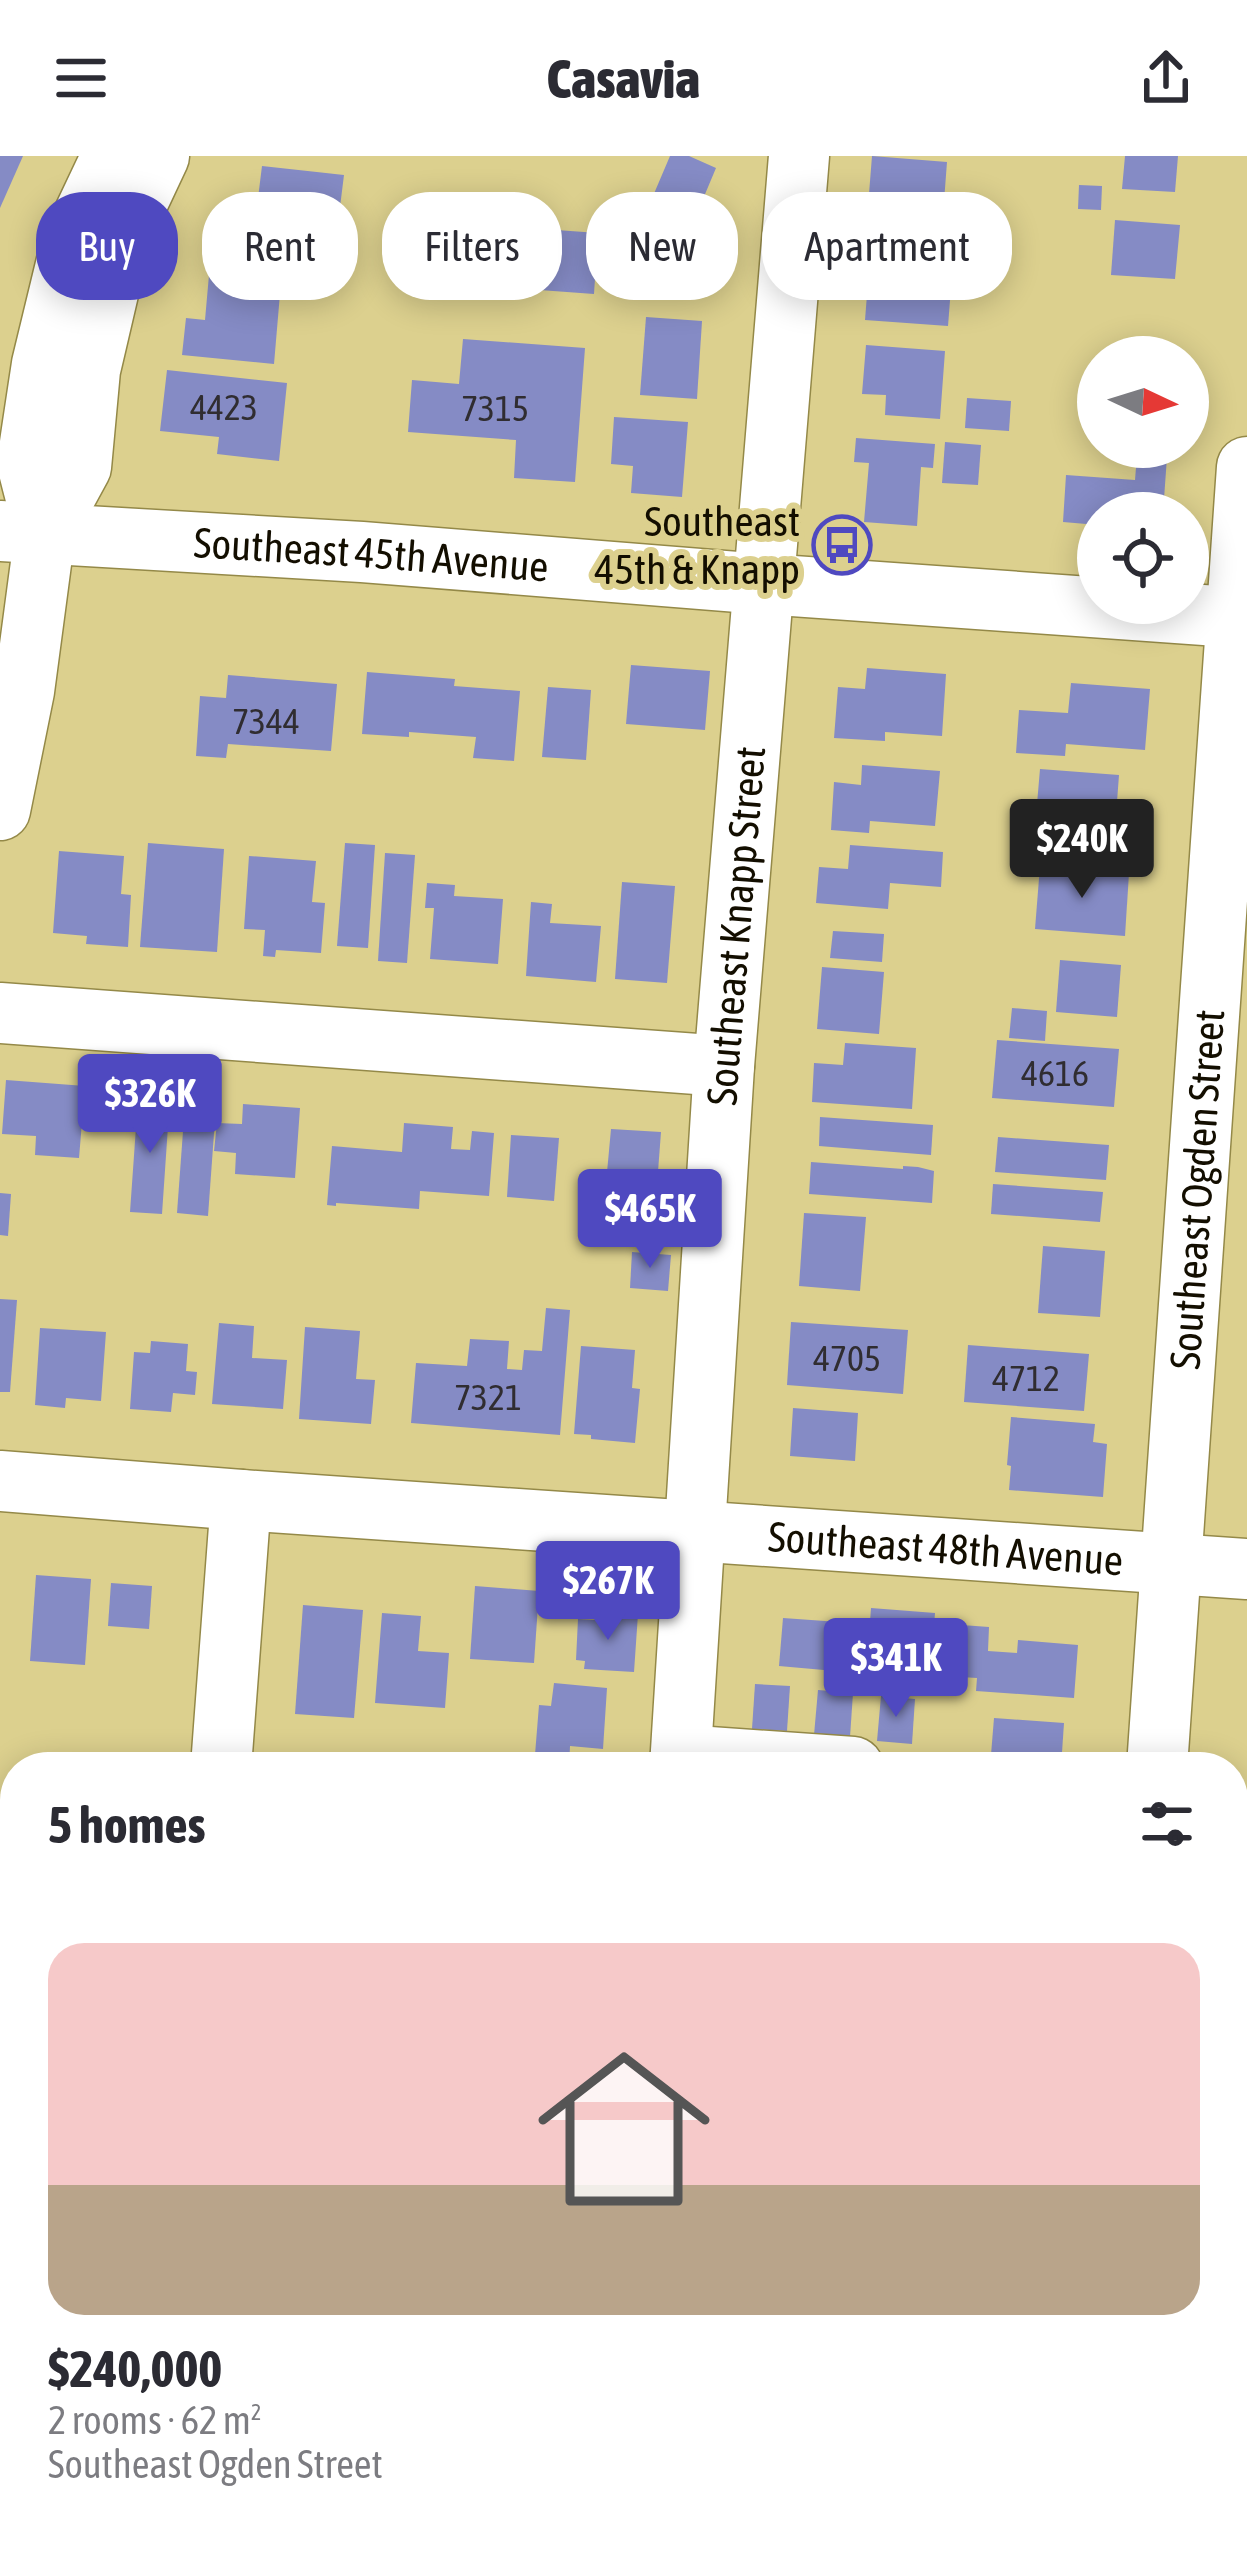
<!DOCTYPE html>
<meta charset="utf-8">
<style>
body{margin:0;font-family:"Asap Condensed",sans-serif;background:#f7f7f7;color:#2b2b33;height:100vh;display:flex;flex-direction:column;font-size:45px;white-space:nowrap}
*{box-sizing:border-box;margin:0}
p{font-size:39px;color:#7c7c81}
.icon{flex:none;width:66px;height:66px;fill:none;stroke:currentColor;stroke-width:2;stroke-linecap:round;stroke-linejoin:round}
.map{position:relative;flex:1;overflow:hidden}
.sheet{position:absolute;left:0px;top:1596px;width:1248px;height:807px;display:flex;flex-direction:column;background:#fff;border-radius:48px 48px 0 0;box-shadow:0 6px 30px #0003}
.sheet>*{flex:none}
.guide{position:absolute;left:36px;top:36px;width:1176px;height:108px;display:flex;gap:24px}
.needle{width:78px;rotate:94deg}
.fabs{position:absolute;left:1077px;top:180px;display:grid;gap:24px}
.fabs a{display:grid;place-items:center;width:132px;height:132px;border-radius:50%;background:#fff;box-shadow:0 6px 30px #0003;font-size:60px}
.price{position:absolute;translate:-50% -102px;padding:0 27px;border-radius:12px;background:#4f49c0;color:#fff;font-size:39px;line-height:78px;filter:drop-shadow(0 3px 6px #0008)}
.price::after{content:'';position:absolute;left:50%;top:72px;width:36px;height:27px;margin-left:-18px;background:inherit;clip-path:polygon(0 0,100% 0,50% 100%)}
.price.current{background:#222;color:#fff}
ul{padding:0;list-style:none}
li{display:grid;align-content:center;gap:24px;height:636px;padding:0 48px}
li+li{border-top:3px solid #e1e1e2}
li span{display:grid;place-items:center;height:372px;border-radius:36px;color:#555}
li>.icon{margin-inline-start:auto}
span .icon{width:216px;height:216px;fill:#fffc;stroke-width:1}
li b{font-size:51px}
h2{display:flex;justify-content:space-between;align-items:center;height:144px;padding:0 48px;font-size:51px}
.chip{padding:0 42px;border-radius:48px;background:#fff;box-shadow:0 6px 30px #0003;font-size:42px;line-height:108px}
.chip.current{background:#4f49c0;color:#fff}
header{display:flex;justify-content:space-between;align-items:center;height:156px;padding:0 48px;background:#fff;font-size:54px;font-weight:800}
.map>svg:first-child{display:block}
.building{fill:#858bc5}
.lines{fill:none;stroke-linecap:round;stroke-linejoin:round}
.minor-casing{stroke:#948948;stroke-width:63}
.minor{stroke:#fff;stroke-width:60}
.labels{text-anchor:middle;stroke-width:12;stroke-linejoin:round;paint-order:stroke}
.number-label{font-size:36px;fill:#302d31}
.poi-label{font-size:42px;fill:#130e00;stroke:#dcd08e;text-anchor:end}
.street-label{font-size:42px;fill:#130e00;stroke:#dcd08e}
</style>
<header><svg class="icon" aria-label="menu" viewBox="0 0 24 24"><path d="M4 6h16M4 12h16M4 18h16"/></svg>Casavia<svg class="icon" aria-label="share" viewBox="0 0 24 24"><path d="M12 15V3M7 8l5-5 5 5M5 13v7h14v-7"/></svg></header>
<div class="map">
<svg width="1247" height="2401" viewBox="0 0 1247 2401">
<rect width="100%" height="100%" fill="#dcd08e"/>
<g class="building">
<polygon points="0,0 23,0 0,52"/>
<polygon points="670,0 689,0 716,12 703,43 726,53 696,124 664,111 651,142 616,127"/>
<polygon points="872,0 947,6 941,85 882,81 883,65 867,63"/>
<polygon points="1125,0 1178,0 1175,36 1122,33"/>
<polygon points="262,10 344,19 334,99 252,90"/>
<polygon points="1079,29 1102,30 1101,54 1078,53"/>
<polygon points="1115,64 1180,69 1175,123 1111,119"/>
<polygon points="965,66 1005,69 1003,93 964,90"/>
<polygon points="502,70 598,77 594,138 526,133 528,108 499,106"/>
<polygon points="870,100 953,106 948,170 865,164"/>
<polygon points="209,119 281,126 274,208 182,199 186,162 205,164"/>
<polygon points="646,161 702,165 697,243 640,239"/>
<polygon points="463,183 585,192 575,326 514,322 516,284 408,276 412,224 459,228"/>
<polygon points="866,189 945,195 940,263 885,259 886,239 862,238"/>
<polygon points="167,214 287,227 279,305 217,298 219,281 160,275"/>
<polygon points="967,242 1011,245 1009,275 965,272"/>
<polygon points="614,261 688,266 682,341 631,337 633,310 611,308"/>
<polygon points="856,282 935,288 933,312 921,311 917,370 864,366 869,307 854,306"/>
<polygon points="945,286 981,289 978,329 942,327"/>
<polygon points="1137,299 1167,301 1163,357 1098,357 1098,369 1063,366 1066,319 1135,324"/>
<polygon points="631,509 710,515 705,574 626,568"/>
<polygon points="867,512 946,518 942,580 885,576 885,585 834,582 838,531 865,533"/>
<polygon points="367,516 455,523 454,530 520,535 514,605 473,602 476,581 409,576 409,581 362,578"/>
<polygon points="228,519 337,528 331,595 228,588 226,602 196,600 200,540 226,542"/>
<polygon points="1071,527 1150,533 1145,594 1066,588 1065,600 1016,597 1019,554 1068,557"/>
<polygon points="548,531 591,534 586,604 542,601"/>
<polygon points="862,609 940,615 935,670 870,665 869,677 831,674 834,626 861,629"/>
<polygon points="1040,613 1119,619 1113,699 1042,694 1046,648 1037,648"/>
<polygon points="148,687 224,693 217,796 140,791"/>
<polygon points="345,687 375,689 368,792 337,790"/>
<polygon points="850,689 943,696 941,731 890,727 888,753 816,747 819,711 848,713"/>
<polygon points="59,695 124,700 121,738 131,739 128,791 86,788 87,780 53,777"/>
<polygon points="385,697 415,699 407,807 378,805"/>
<polygon points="249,700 316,705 312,746 325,747 321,797 276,794 275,801 263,800 265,774 244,773"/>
<polygon points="1040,710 1129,717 1125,780 1035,773"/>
<polygon points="622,726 675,730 667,827 615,823"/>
<polygon points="427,727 455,729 454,740 503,743 498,808 430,803 434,752 425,752"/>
<polygon points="531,746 552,748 550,767 601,770 596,826 526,820"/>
<polygon points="833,775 884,778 882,806 830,802"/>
<polygon points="1060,804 1121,809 1117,861 1056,856"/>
<polygon points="822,811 884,816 879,878 817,873"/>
<polygon points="1012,852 1047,855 1045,885 1009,882"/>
<polygon points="997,884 1119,893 1114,951 992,942"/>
<polygon points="845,887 916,892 912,953 812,946 814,907 843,909"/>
<polygon points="6,924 85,930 79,1002 35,999 36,980 2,978"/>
<polygon points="153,940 170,941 162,1058 130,1056 138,943 153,944"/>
<polygon points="185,948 216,950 208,1060 177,1057"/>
<polygon points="243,948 300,952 295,1022 235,1018 236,997 214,995 217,967 242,968"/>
<polygon points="820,961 933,969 931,999 819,990"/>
<polygon points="404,967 453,971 451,993 470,994 472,975 494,977 489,1040 420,1035 419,1053 336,1047 336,1050 327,1049 332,990 402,996"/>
<polygon points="611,973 661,976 656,1042 605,1038"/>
<polygon points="511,979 559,982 554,1045 507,1041"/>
<polygon points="998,981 1109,989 1106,1024 995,1016"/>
<polygon points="811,1006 903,1013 903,1010 918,1011 934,1015 932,1047 809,1038"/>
<polygon points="993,1028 1103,1036 1100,1066 991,1058"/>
<polygon points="0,1037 11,1038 8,1080 0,1079"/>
<polygon points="804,1057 866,1061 860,1135 799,1130"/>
<polygon points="1043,1090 1105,1095 1100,1161 1038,1157"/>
<polygon points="632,1096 671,1099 668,1135 630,1132"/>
<polygon points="0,1143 17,1144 10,1236 0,1236"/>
<polygon points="546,1152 570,1154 560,1279 411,1267 416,1207 467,1210 470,1183 509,1185 507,1213 522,1214 524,1194 542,1195"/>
<polygon points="791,1166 908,1174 903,1238 787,1229"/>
<polygon points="219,1167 254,1170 252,1202 287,1204 283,1253 212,1248"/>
<polygon points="305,1171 360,1175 356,1223 375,1224 371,1268 299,1263"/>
<polygon points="40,1172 106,1176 101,1245 66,1242 65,1252 35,1249"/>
<polygon points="151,1185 188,1188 186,1215 197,1216 195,1239 173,1237 171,1256 130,1253 134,1196 150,1197"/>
<polygon points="968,1189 1089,1198 1084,1255 964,1246"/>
<polygon points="581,1190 635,1194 632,1232 640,1233 635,1287 591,1283 591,1279 574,1278"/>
<polygon points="793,1252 858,1257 855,1305 790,1300"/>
<polygon points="1011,1261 1095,1268 1093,1286 1107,1288 1103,1341 1009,1334 1011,1310 1007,1309"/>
<polygon points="36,1419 91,1423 85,1509 30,1505"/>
<polygon points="111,1427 152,1430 149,1473 108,1470"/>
<polygon points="475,1430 539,1435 534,1507 470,1503"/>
<polygon points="303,1449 363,1454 354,1562 295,1558"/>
<polygon points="871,1452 935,1457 932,1498 868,1493"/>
<polygon points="611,1456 638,1458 634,1516 584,1513 585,1505 576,1504 578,1463 610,1465"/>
<polygon points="382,1457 421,1460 418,1495 449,1497 445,1552 375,1547"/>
<polygon points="783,1462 839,1466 835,1515 779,1510"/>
<polygon points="948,1468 989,1471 988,1495 1017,1497 1018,1484 1078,1489 1074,1542 976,1535 977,1522 944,1520"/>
<polygon points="554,1527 607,1532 603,1593 570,1590 569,1611 534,1611 539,1549 551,1550"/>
<polygon points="755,1528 790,1530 787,1575 752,1573"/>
<polygon points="818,1534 853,1537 850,1581 814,1579"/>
<polygon points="881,1540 915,1543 912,1588 877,1585"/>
<polygon points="994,1562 1064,1567 1061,1611 990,1611"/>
<polygon points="1233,1806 1247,1807 1247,1863 1233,1862"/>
<polygon points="0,1889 15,1890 15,1995 0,1994"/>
<polygon points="0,2028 15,2029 15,2136 0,2135"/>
<polygon points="1233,2031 1247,2032 1247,2090 1233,2089"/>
<polygon points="1233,2104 1247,2105 1247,2157 1233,2156"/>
<polygon points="1233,2168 1247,2169 1247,2203 1233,2202"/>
<polygon points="1233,2215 1247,2216 1247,2249 1233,2248"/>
<polygon points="1233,2261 1247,2262 1247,2295 1233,2294"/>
<polygon points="33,2388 108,2388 107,2401 31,2401"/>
<polygon points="229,2388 289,2388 288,2401 228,2401"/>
<polygon points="451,2388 482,2388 481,2401 450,2401"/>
</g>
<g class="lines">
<defs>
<g id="minor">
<path id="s1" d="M 0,375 L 362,396 L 764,428 L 1247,462"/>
<polyline points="45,377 27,307 42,208 66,109 84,59 112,0"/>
<polyline points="0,654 24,535 45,377 81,311 90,214 115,107 136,49 159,0"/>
<polyline points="0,857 724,910"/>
<path id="s2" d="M 0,1325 L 241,1344 L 1247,1413"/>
<polyline points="681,1599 853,1611"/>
<polyline points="221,1611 241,1344"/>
<path id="s3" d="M 680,1611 L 724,910 L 799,0"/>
<path id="s4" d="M 1157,1611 L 1247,311"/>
<polyline points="0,1804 15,1805"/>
<polyline points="0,2267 15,2268"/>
<polyline points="1233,2355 1247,2356"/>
<polyline points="165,2401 166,2388"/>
<polyline points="624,2401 625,2388"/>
<polyline points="1099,2401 1100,2388"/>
</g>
</defs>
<use href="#minor" class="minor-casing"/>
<use href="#minor" class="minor"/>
</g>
<defs>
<symbol id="bus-ring" viewBox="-11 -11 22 22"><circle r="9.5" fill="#dcd08e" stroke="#4f49c0" stroke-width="1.5"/><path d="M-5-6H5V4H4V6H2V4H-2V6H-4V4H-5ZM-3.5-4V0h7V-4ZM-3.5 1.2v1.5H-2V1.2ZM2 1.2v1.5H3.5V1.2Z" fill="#4f49c0"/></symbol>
</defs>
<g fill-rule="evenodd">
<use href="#bus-ring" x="809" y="356" width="66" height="66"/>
</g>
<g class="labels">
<g class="number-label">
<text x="224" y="264">4423</text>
<text x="495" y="265">7315</text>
<text x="266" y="578">7344</text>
<text x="1055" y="930">4616</text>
<text x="847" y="1215">4705</text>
<text x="1026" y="1235">4712</text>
<text x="488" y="1254">7321</text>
</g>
<g class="poi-label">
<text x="800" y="380">Southeast<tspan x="800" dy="48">45th &amp; Knapp</tspan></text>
</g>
<g class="street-label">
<text dy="15" stroke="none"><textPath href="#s1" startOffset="372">Southeast 45th Avenue</textPath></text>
<text dy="15" stroke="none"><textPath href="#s3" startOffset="843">Southeast Knapp Street</textPath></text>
<text dy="15" stroke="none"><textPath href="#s4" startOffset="579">Southeast Ogden Street</textPath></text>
<text dy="15" stroke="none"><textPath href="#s2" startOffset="948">Southeast 48th Avenue</textPath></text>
</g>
</g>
</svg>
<div class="fabs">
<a><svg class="needle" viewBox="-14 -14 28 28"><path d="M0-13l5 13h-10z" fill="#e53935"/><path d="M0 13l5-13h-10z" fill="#7c7c81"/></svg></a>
<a><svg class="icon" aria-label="locate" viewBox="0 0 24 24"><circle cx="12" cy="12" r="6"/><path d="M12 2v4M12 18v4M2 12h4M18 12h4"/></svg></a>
</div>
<b class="price current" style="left:1082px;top:745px">$240K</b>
<b class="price" style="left:150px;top:1000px">$326K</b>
<b class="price" style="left:650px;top:1115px">$465K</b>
<b class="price" style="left:608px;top:1487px">$267K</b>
<b class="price" style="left:896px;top:1564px">$341K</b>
<div class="guide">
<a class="chip current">Buy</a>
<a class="chip">Rent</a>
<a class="chip">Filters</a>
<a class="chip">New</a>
<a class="chip">Apartment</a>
</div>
<section class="sheet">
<h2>5 homes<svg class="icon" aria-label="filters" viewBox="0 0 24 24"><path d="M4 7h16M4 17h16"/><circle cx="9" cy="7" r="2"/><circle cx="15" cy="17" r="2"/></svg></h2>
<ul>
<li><span style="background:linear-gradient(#f6c9c9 65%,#b9a48a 0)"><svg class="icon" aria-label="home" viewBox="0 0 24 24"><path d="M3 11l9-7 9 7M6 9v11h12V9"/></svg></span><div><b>$240,000</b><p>2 rooms · 62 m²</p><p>Southeast Ogden Street</p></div></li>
</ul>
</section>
</div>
